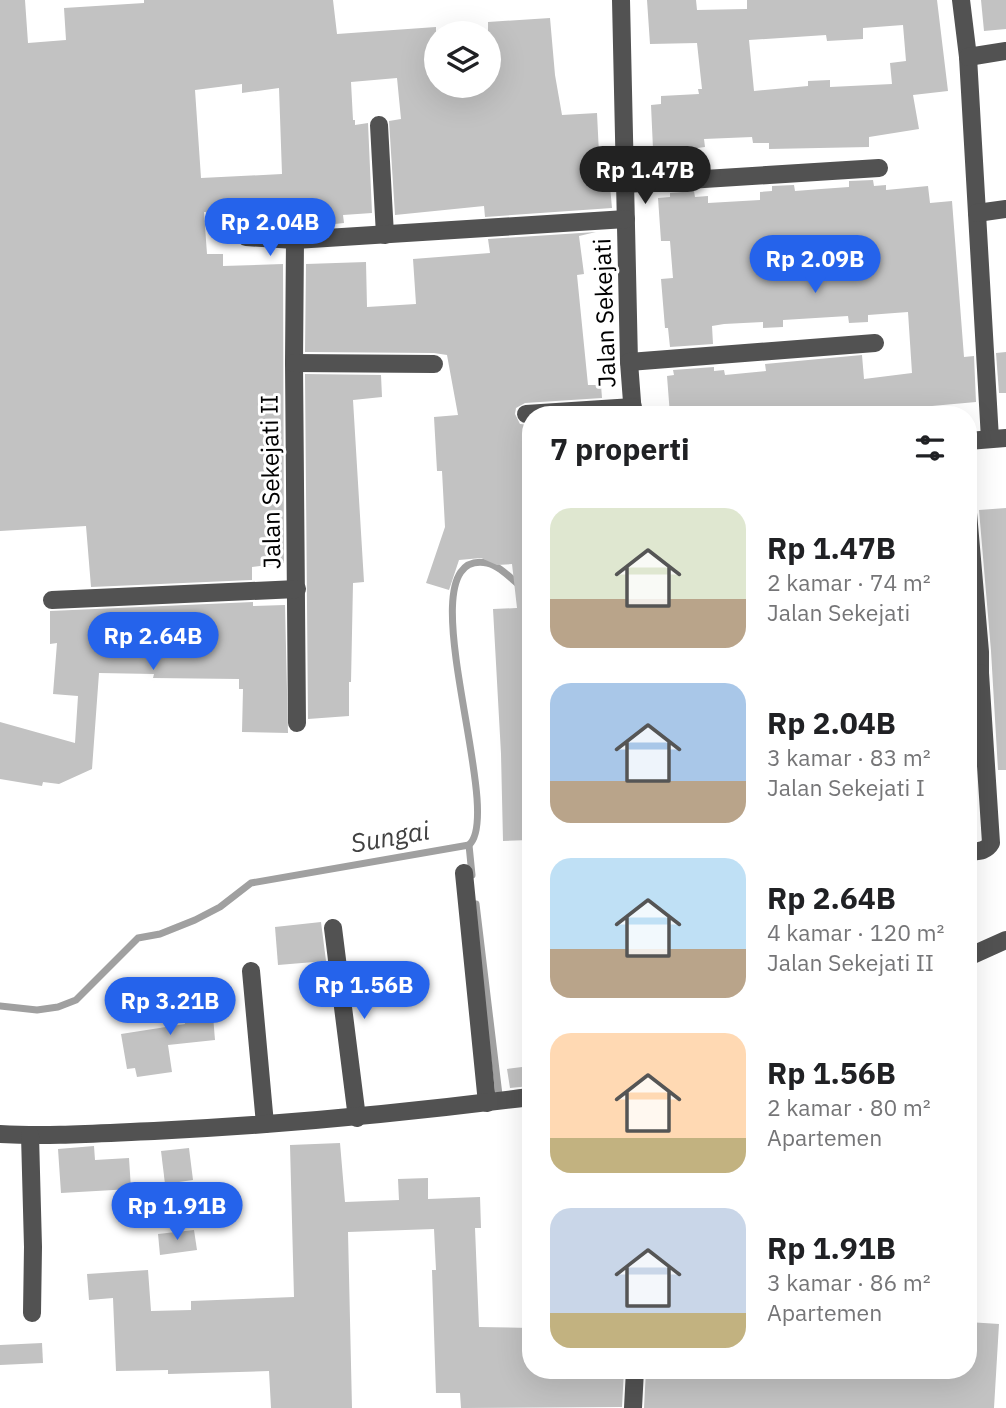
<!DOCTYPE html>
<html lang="id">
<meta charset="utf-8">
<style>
body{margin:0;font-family:"IBM Plex Sans",sans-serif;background:#f2f2f2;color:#202124;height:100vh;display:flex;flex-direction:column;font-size:26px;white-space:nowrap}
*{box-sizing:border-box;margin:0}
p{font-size:23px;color:#757577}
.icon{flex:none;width:38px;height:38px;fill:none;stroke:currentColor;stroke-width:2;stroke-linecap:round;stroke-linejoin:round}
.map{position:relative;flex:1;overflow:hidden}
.side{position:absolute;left:522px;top:406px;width:455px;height:973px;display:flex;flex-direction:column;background:#fff;border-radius:28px;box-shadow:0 7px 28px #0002}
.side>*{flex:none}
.buttons{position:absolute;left:424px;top:21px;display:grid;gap:14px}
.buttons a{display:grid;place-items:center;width:77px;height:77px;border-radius:50%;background:#fff;box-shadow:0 7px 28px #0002;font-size:35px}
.price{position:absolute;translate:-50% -60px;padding:0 16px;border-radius:24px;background:#2563eb;color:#fff;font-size:23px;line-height:46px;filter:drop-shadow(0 2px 4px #0008)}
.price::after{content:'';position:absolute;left:50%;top:42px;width:21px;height:16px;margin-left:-10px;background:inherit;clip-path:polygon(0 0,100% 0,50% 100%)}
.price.selected{background:#222;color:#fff}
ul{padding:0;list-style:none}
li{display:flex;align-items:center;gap:21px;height:175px;padding:0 28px}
li span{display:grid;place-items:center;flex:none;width:196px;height:140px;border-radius:21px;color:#555}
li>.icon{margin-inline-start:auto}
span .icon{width:84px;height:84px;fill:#fffc;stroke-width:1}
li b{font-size:30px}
h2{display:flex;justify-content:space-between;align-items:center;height:84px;padding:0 28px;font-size:30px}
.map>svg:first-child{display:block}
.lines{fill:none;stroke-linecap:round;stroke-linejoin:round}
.stream{stroke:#a0a0a0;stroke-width:7}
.building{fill:#c2c2c2;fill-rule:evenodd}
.minor{stroke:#525252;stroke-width:18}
.labels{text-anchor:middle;stroke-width:6;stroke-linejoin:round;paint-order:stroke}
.street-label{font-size:24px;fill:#000;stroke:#fff}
.water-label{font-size:26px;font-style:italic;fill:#414141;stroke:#fff}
</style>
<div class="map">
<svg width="1006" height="1408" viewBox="0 0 1006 1408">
<rect width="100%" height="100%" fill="#fff"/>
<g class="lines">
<g class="stream">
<polyline points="469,845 472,875"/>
<polyline points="476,904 499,1095"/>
<path d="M 0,1006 L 37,1010 L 58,1007 L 76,1000 L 138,938 L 160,934 L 195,920 L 220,907 L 251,883 L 469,845 C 507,812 401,547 487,563 C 502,566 516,585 530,593"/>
</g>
</g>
<g class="building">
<path d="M 0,0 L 25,0 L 28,43 L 66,40 L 64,8 L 144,3 L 144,0 L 333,0 L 337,34 L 436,27 L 436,86 L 488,86 L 488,22 L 550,18 L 555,75 L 562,115 L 597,113 L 599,154 L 607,153 L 612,208 L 485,217 L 484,206 L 395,215 L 389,121 L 401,119 L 397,78 L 351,82 L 353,120 L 355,120 L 355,125 L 368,123 L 372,213 L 343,215 L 344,223 L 297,228 L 296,213 L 284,214 L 284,210 L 204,212 L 207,254 L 223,254 L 223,266 L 283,264 L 284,563 L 252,567 L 252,580 L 91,587 L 86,526 L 0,531 ZM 242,84 L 242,93 L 279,88 L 282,174 L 201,178 L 195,90 Z"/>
<path d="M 647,0 L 696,0 L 697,10 L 747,9 L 747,0 L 937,0 L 948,91 L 913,95 L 919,129 L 869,137 L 869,147 L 769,149 L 769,143 L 753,143 L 752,137 L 704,139 L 705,147 L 690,149 L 692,168 L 670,170 L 668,149 L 653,149 L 651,105 L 661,104 L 661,96 L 699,94 L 698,89 L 702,89 L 697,43 L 650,44 ZM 903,25 L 906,61 L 890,63 L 892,84 L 830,87 L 830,80 L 808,81 L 808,86 L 754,91 L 749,40 L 826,35 L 827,41 L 863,39 L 863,28 Z"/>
<polygon points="981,0 1006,0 1006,29 984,31"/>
<polygon points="873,180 874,186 886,185 886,190 928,186 930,203 952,201 964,357 974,356 976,402 833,415 670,415 667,376 674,375 673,370 714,367 714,371 724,370 725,375 766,371 765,364 862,355 864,379 912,373 908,312 868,315 868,322 849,323 848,316 783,320 783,327 763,328 763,322 724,324 712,326 713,344 670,347 668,328 665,328 661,279 673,278 670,241 661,241 658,198 670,197 670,193 694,191 695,197 708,196 708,203 760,200 760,192 772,191 772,186 794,185 795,191 821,189 849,187 849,181"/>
<polygon points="596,232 579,236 584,274 577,275 588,385 601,385 602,398 525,403 516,408 515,414 520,424 530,425 530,840 503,841 501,754 493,609 517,608 512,564 497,565 481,558 459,560 449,590 426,583 445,527 442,471 437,471 434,417 458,415 447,355 434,353 305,352 306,264 366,262 367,307 416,304 413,259 490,253 488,239"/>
<polygon points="1006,352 1006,393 999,393 996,353"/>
<polygon points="305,374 381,375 382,397 353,400 364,582 353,583 351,682 349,682 349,716 308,719"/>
<polygon points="1006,508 1006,770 998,770 991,651 979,510"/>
<polygon points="253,602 253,606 285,605 288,733 242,732 243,689 239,689 239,679 153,678 154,674 99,673 92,769 59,784 43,782 42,786 0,779 0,722 75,743 78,696 53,694 57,643 50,644 50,611"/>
<polygon points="321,922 326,961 278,965 275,927"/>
<polygon points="211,991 215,1040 168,1045 172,1072 137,1077 135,1068 127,1069 121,1034 185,1024 181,993"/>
<polygon points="530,1066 530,1086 510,1088 507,1069"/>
<polygon points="340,1143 345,1202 399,1200 398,1179 428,1178 428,1199 480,1197 481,1228 475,1228 479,1327 530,1328 530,1370 624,1370 622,1407 461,1408 460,1393 436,1393 432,1270 436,1270 434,1229 348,1232 352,1408 271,1408 269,1371 168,1374 168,1370 116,1371 113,1298 89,1300 87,1274 148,1270 151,1311 191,1310 191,1301 294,1297 290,1145"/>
<polygon points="94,1146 95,1160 129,1158 131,1189 61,1193 58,1149"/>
<polygon points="189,1148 193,1180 165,1184 161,1151"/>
<polygon points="194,1230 197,1250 160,1255 158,1234"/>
<polygon points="968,1322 999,1324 994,1408 644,1408 646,1370 968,1370"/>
<polygon points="42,1343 43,1363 0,1365 0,1345"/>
</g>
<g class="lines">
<g class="minor">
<polyline points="621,0 629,362 633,415"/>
<polyline points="961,0 968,57 990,439"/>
<polyline points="968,57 1006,51"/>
<polyline points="379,125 385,235"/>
<polyline points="625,184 879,168"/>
<polyline points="977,213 1006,209"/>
<polyline points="246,237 295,240 626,219"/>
<polyline points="295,240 294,363 297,723"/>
<polyline points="629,362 875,343"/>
<polyline points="294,363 434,364"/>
<polyline points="526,414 633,407"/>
<polyline points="968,441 1006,438"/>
<polyline points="968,513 980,652 980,673 968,674"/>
<polyline points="52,600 297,589"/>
<path d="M 968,852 C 977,851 986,852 991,843 L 980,673"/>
<polyline points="464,873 487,1103"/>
<polyline points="333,928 357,1118"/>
<polyline points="968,957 1006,940"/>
<polyline points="251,971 265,1124"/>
<path d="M 0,1134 C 51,1137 103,1133 154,1131 C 280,1125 405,1113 530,1097"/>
<polyline points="30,1135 33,1247 32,1313"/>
<polyline points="633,1408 635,1370"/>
</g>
</g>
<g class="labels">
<g class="street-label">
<text transform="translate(605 313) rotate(-92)" y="8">Jalan Sekejati</text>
<text transform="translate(271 482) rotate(-91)" y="8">Jalan Sekejati II</text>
</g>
<g class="water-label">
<text transform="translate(390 837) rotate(-10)" y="9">Sungai</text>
</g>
</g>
</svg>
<div class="buttons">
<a><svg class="icon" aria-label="layers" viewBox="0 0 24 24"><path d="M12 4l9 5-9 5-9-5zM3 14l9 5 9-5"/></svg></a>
</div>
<b class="price selected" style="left:645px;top:206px">Rp 1.47B</b>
<b class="price" style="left:270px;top:258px">Rp 2.04B</b>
<b class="price" style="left:815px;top:295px">Rp 2.09B</b>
<b class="price" style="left:153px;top:672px">Rp 2.64B</b>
<b class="price" style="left:364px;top:1021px">Rp 1.56B</b>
<b class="price" style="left:170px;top:1037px">Rp 3.21B</b>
<b class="price" style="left:177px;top:1242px">Rp 1.91B</b>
<section class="side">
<h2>7 properti<svg class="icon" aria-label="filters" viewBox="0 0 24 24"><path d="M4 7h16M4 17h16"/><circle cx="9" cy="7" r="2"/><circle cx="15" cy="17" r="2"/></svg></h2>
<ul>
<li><span style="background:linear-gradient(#dfe7d0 65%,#b9a48a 0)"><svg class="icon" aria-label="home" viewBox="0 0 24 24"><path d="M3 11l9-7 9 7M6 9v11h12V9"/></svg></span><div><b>Rp 1.47B</b><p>2 kamar · 74 m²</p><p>Jalan Sekejati</p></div></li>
<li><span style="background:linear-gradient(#a9c7e8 70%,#b9a48a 0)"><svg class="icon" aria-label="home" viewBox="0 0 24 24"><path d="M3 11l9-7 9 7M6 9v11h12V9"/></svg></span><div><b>Rp 2.04B</b><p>3 kamar · 83 m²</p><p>Jalan Sekejati I</p></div></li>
<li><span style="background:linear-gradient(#bfe0f5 65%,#b9a48a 0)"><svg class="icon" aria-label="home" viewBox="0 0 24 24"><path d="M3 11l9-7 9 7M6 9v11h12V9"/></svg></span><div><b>Rp 2.64B</b><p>4 kamar · 120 m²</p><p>Jalan Sekejati II</p></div></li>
<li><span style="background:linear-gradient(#ffd9b3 75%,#c2b280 0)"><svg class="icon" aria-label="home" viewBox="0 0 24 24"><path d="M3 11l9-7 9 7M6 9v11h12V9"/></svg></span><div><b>Rp 1.56B</b><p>2 kamar · 80 m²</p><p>Apartemen</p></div></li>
<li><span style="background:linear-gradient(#c9d6e8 75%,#c2b280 0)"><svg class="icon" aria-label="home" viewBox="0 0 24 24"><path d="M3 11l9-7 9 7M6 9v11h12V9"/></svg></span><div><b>Rp 1.91B</b><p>3 kamar · 86 m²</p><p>Apartemen</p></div></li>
</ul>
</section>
</div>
